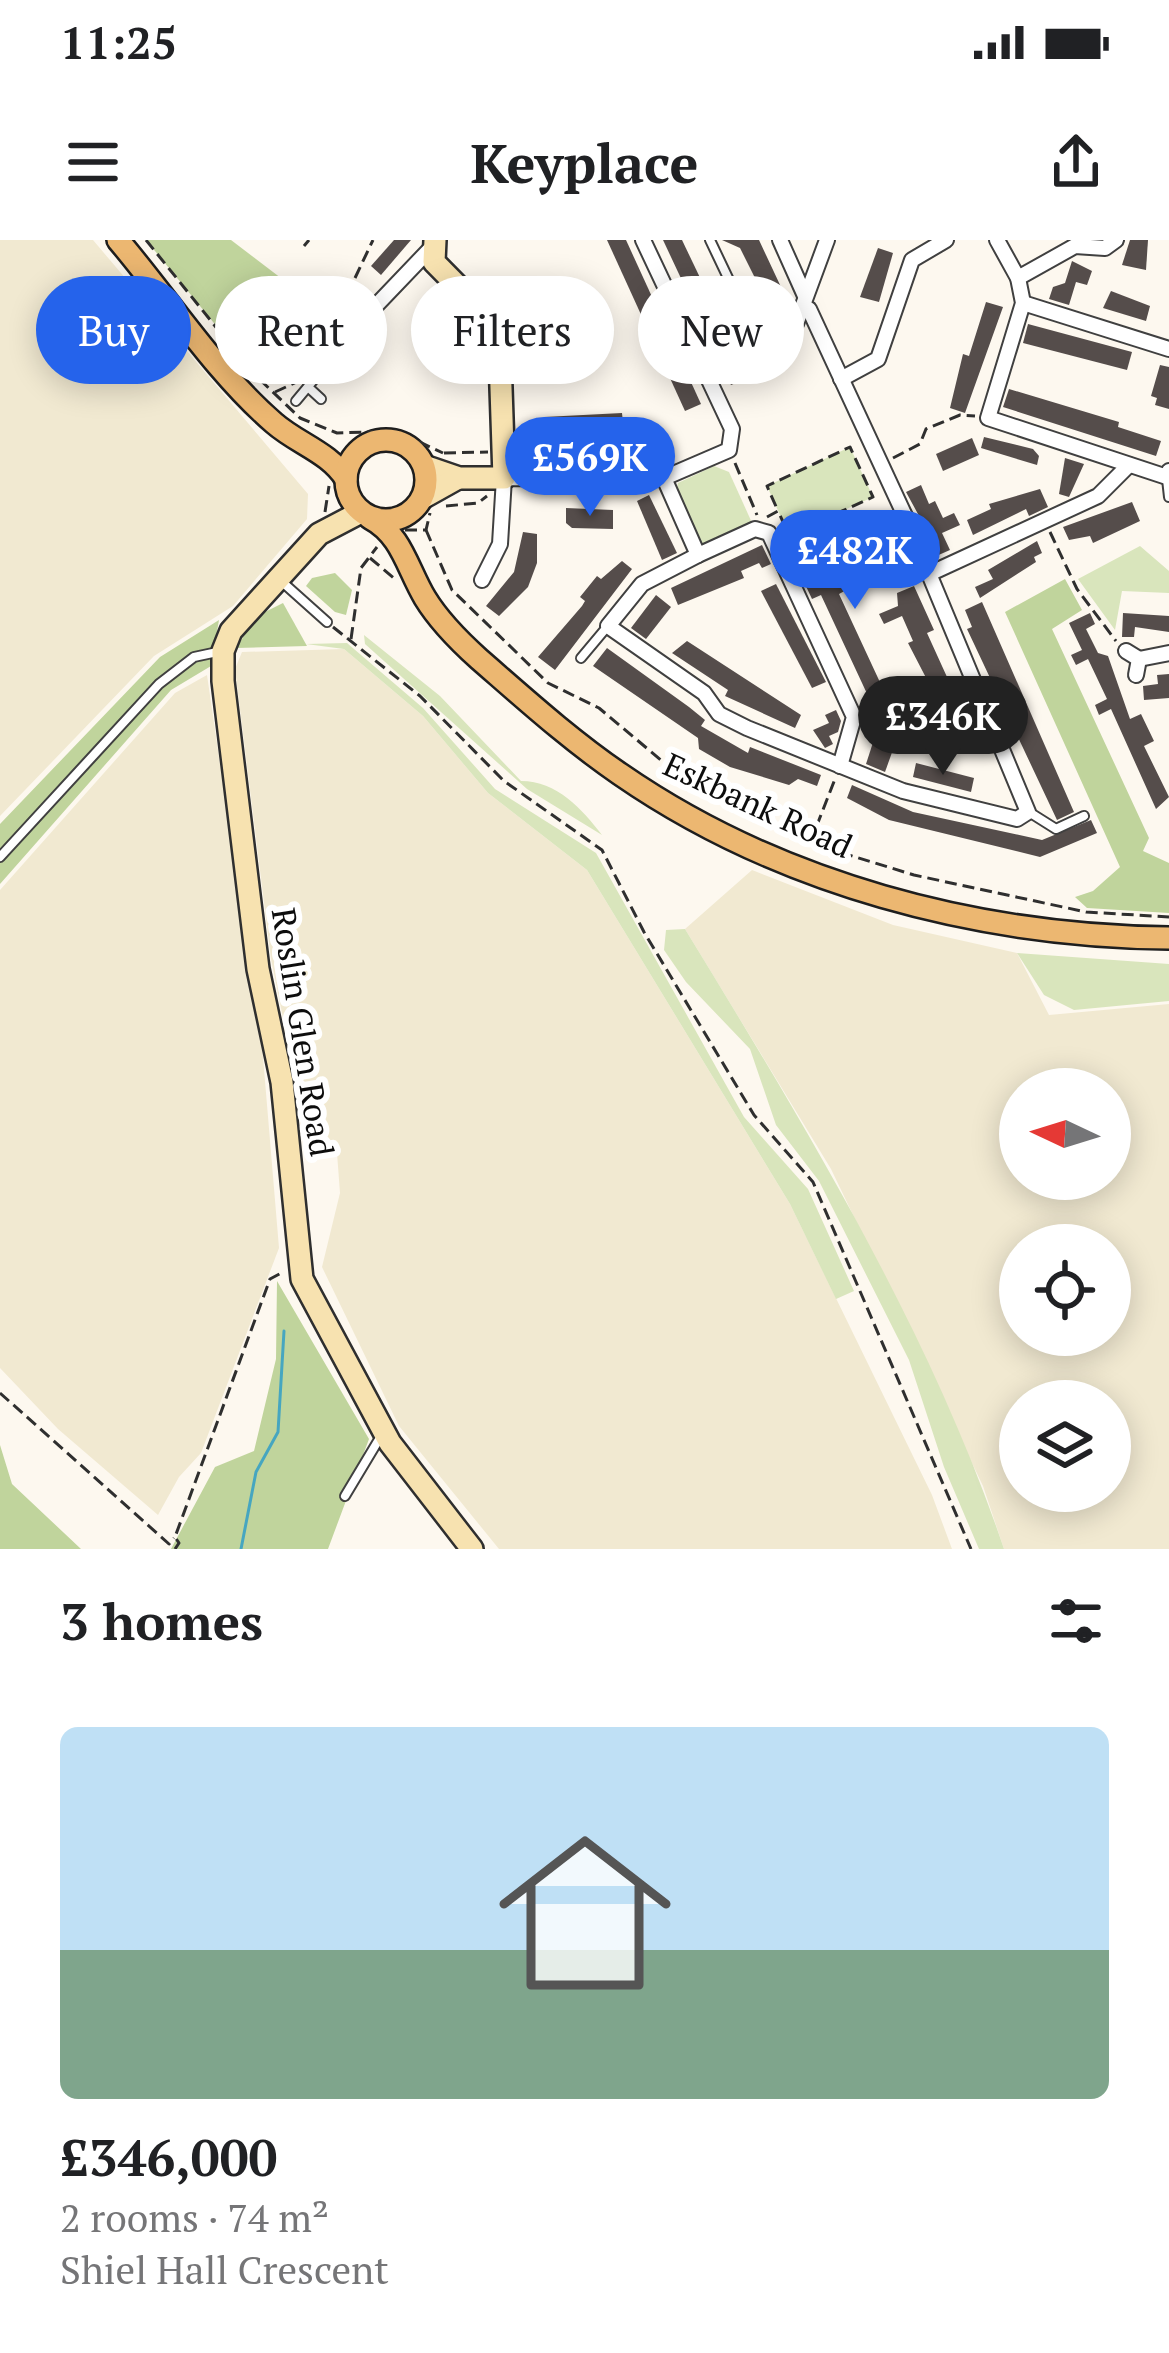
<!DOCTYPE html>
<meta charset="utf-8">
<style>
body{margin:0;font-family:"PT Serif",serif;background:#f2f2f2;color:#202124;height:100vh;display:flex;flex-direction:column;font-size:45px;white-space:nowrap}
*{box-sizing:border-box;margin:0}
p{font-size:39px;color:#757577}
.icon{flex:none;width:66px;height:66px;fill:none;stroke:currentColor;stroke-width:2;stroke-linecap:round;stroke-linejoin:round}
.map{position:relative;height:1309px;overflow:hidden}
.drawer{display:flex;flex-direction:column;background:#fff;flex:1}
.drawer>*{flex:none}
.banner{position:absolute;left:36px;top:36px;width:1098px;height:108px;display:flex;gap:24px}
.needle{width:78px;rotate:274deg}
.buttons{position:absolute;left:999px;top:828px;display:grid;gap:24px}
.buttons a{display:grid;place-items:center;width:132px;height:132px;border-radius:50%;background:#fff;box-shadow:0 6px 30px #0003;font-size:60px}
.price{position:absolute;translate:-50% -102px;padding:0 27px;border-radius:42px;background:#2563eb;color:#fff;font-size:39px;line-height:78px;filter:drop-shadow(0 3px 6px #0008)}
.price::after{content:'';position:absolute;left:50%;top:72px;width:36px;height:27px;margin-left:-18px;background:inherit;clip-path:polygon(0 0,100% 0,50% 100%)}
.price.current{background:#222;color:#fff}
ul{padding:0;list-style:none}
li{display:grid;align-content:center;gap:24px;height:636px;padding:0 60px}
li+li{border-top:3px solid #e0e0e0}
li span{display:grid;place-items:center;height:372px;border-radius:18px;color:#555}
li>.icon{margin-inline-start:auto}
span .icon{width:216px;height:216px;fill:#fffc;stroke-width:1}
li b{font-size:51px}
h2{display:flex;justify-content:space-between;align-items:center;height:144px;padding:0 60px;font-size:51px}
.pill{padding:0 42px;border-radius:54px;background:#fff;box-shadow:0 6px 30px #0003;font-size:42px;line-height:108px}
.pill.current{background:#2563eb;color:#fff}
.status{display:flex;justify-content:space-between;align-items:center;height:84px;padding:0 60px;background:#fff;direction:ltr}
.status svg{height:33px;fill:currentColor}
header{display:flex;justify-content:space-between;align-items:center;height:156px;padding:0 60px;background:#fff;font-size:54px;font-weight:600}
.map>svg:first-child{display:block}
.farmland{fill:#f1e9d1;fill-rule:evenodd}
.green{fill:#d9e5bc}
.forest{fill:#c0d49c}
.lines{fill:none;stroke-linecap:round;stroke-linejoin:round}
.stream{stroke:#46a6c0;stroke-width:3}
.building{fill:#554d4b}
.lane-casing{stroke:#404040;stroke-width:12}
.street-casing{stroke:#404040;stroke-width:18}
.secondary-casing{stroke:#2f2f2f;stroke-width:26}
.primary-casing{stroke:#1e1e1e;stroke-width:26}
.path{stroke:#2f2f2f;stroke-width:3;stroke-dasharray:12 6;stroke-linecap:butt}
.lane{stroke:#fff;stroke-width:8}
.street{stroke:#fff;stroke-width:14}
.secondary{stroke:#f7e2b0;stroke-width:21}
.primary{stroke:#ecb771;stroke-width:21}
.labels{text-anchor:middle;stroke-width:12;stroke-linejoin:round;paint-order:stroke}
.street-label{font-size:33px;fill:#0d0d0d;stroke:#fff}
</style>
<div class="status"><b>11:25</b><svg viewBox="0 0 49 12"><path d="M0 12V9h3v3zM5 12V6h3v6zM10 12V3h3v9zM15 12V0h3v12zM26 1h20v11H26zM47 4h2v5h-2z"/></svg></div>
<header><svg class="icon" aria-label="menu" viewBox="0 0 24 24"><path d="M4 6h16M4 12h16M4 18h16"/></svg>Keyplace<svg class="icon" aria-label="share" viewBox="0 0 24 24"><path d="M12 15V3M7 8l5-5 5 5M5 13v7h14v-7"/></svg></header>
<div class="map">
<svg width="1169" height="1309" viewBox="0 0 1169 1309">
<rect width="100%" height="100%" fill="#fdf8ef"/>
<g class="farmland">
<polygon points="0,0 93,0 308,254 307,279 233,366 154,416 0,576"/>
<polygon points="344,409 423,476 488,553 587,630 790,964 932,1255 952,1309 499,1309 399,1186 322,1027 340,953 337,913 302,871 271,719 235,429 242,412"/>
<polygon points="207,435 263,817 279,1008 201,1213 179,1237 158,1275 58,1189 0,1128 0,650 175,453"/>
<path d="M 752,630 L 893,685 L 1017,713 L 1049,775 L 1169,764 L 1169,1309 L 1004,1309 L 983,1246 L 831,929 L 685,689 ZM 1020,849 L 1110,849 L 1110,939 L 1020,939 ZM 1020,1005 L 1110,1005 L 1110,1095 L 1020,1095 ZM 1020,1161 L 1110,1161 L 1110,1251 L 1020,1251 Z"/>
</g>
<g class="green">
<polygon points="850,207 873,257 789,295 767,246"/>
<polygon points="714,226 729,232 753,285 707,305 699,303 676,252 678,243"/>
<polygon points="1140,306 1169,331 1169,353 1122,351 1115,390 1078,339"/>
<path d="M 364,395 L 440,456 L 521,541 C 557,541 582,569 602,595 L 527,549 L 365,404 Z"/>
<polygon points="347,403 423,468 495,549 596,613 744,877 808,949 854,1051 836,1059 790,964 587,630 488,553 423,476 344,409 306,404"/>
<path d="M 685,689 C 804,884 931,1092 1004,1309 L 979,1309 L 944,1227 L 909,1120 L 819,941 L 776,885 L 750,809 L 686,742 L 664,710 L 666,690 Z"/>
<polygon points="1017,713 1169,724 1169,761 1074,770 1044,755"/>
</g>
<g class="forest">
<polygon points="146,0 231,0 332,77 305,130 281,142 254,132"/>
<polygon points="335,333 352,350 346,375 335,372 306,346 312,338"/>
<polygon points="1065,339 1082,370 1052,389 1149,598 1143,611 1169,623 1169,673 1087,668 1075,657 1093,651 1120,627 1005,372"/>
<polygon points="283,363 307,406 236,408 257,376"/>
<polygon points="219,380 211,426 171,450 0,644 0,584 160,417"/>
<polygon points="277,1041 369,1199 328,1309 171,1309 215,1227 254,1211 276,1119"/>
<polygon points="0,1205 12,1244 81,1309 0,1309"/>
</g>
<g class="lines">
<polyline class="stream" points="241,1309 256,1232 278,1192 284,1091"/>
</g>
<g class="building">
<polygon points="394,0 411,0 381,35 371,26"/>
<polygon points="607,0 626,0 701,164 685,171"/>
<polygon points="663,0 682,0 748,138 731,145"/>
<polygon points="722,0 759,0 788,62 765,72 760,61 765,58 740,8"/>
<polygon points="1130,0 1148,0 1146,30 1122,25"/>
<polygon points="878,8 893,13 879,62 860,57"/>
<polygon points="1072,21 1092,31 1087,45 1076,42 1069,65 1049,59 1053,47 1065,43"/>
<polygon points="1111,51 1150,66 1146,81 1103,68"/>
<polygon points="986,62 1003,67 965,173 950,168 963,114 969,116"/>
<polygon points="1028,84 1132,112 1127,130 1023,103"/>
<polygon points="1160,125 1169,127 1169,169 1155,165 1157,158 1151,156"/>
<polygon points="1009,149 1119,182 1118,187 1161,201 1156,216 1003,167"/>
<polygon points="622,173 624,192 581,198 580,223 570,223 571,197 544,197 544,177"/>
<polygon points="984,197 1033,209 1039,216 1037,225 981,208"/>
<polygon points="972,198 979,215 943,231 936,214"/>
<polygon points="1065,218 1084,224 1069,257 1059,254"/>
<polygon points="921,245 929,264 935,261 943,278 954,273 960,285 942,293 950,310 934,317 927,299 931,298 906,252"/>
<polygon points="1040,249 1048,267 1029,276 1026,269 973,295 967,280 991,269 989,264"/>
<polygon points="649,255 677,313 662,320 637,261"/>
<polygon points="1132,262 1140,281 1093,303 1090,296 1069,300 1063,287"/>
<polygon points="566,268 613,270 613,289 572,288 566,283"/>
<polygon points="523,292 537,294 537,323 528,347 499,376 486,366 514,332"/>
<polygon points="1037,301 1042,313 1034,317 1036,322 980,358 975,347 993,339 988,330"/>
<polygon points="896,302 903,319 839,354 891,466 876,473 821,355 812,359 804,342"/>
<polygon points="762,305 771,324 762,328 759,323 741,331 744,338 678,365 671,348"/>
<polygon points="622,321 632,329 555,430 538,417 582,366 585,361 580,357 597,336 601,339"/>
<polygon points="776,344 826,442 812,448 761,351"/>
<polygon points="914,346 934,390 927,393 967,481 952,488 908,403 913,401 902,376 884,384 879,374 898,366 897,353"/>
<polygon points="656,355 671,367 646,399 631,388"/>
<polygon points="982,362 1074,572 1057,580 967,389 972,387 965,370"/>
<polygon points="1090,373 1095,384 1086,389 1098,413 1108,416 1130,479 1141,474 1154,501 1144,506 1169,557 1156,569 1111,469 1099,475 1095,465 1107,459 1088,419 1076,425 1071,415 1082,410 1069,383"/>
<polygon points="1123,373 1169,376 1169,392 1135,387 1134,397 1122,397"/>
<polygon points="687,401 801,475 795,488 725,456 728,450 672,413"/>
<polygon points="607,408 689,467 705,480 701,486 748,513 750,507 821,535 817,546 798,539 789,545 730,527 699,509 698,498 593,426"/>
<polygon points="1169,434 1169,458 1144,460 1143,446 1158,444 1157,435"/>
<polygon points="836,470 841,481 838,492 829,496 833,504 825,508 813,490 829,483 825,475"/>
<polygon points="879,484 900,490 885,532 866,524"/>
<polygon points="916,523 974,538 971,552 913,537"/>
<polygon points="852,545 913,572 1042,600 1091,580 1097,593 1040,617 889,580 847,558"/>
</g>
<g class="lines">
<defs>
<g id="lane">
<polyline points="710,0 768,122 778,123 789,113 796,84"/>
<polyline points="308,147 321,159"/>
<polyline points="296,161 367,76"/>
<polyline points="1167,239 1169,257"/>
<polyline points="280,340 327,382"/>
<polyline points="581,418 607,387"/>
<polyline points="1029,572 1056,589 1084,576"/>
<polyline points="0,617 159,444 194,417 222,411"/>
<polyline points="345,1256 381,1196"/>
</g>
<g id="street">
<polyline points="643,0 732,189 729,210 664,238 698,315 755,289 769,293 854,477 840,526"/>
<polyline points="780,0 805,56"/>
<polyline points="997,0 1018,38 1023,63 988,178 1167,237 1169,231"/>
<polyline points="1018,38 1075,6 1105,8 1116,0"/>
<polyline points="1023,63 1169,109"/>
<polyline points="367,75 432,7"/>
<polyline points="796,84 827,0"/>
<polyline points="841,139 878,119 912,20 946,0"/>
<polyline points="698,315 642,344 608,386 704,453 719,474 747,488 903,551 1017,579 1028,572 905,276 809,69"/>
<polyline points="785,327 905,276"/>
<polyline points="929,334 1098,256 1129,225"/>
<polyline points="482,340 500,304 504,238 628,240 661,231 664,238"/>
<polyline points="1126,411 1139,419 1136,435"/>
<polyline points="1139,419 1169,413"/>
</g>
<g id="secondary">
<polyline points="424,226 459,238 504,238 499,88 434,22 435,0"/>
<polyline points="424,257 458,238"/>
<polyline points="361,272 319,294 231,391 223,411 223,441 258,729 282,842 302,1039 390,1203 472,1309"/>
</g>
<g id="primary">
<path d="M 118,0 C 169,60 215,132 274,183 C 298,204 329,212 346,239"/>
<circle cx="386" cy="240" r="40"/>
<path d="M 370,278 C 402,295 407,328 425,358 C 439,381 459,401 479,419 C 525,459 569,499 620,534 C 779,644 978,696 1169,698"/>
</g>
</defs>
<use href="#lane" class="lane-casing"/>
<use href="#street" class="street-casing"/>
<use href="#secondary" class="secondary-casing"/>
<use href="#primary" class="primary-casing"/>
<g class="path">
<polyline points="146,0 252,132 300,178 337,193 396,191 443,213"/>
<polyline points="304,6 309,0"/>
<polyline points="355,38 373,0"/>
<polyline points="275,152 299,141"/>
<polyline points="444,213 488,212"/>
<polyline points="893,218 920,204 926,189 960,175 975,176"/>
<polyline points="735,223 757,275"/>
<polyline points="446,266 478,263 487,256"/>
<polyline points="325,272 329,246"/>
<polyline points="767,277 778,271 789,295 873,257 850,207 767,246 778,271"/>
<polyline points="405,290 426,290 430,273"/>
<polyline points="426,290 452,350 548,443 599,468 668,526 810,603 914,635 1086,672 1169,677"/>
<polyline points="1050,292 1077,349 1116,401"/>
<polyline points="370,318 395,339"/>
<polyline points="333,387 420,456 504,541 602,610 644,692 754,875 813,942 971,1309"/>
<polyline points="351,399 361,328 377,307"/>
<polyline points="810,603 835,539"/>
<polyline points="0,1153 169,1304 174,1298"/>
<polyline points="175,1309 179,1303 175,1297 270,1039 283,1032"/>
</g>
<use href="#lane" class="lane"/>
<use href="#street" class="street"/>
<use href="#secondary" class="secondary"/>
<use href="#primary" class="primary"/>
</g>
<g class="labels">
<g class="street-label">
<text transform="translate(758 565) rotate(25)" y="12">Eskbank Road</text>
<text transform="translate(303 792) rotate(81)" y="12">Roslin Glen Road</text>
</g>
</g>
</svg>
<div class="buttons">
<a><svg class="needle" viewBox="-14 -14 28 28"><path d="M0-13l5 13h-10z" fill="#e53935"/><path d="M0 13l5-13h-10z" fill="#757577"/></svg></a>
<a><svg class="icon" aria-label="locate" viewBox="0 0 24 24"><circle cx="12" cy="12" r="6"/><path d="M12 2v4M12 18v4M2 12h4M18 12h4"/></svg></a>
<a><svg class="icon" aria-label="layers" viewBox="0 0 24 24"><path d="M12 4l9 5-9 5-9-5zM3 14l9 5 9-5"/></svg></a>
</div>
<b class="price" style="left:590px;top:279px">£569K</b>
<b class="price" style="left:855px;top:372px">£482K</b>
<b class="price current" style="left:943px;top:538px">£346K</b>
<div class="banner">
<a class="pill current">Buy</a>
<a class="pill">Rent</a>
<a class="pill">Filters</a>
<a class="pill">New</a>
</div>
</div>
<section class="drawer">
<h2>3 homes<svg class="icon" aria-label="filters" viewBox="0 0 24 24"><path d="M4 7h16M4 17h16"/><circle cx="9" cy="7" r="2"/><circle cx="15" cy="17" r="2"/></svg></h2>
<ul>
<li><span style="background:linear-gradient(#bfe0f5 60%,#7fa58c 0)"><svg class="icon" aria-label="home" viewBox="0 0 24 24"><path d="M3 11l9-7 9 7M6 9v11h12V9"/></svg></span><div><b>£346,000</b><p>2 rooms · 74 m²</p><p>Shiel Hall Crescent</p></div></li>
</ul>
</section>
